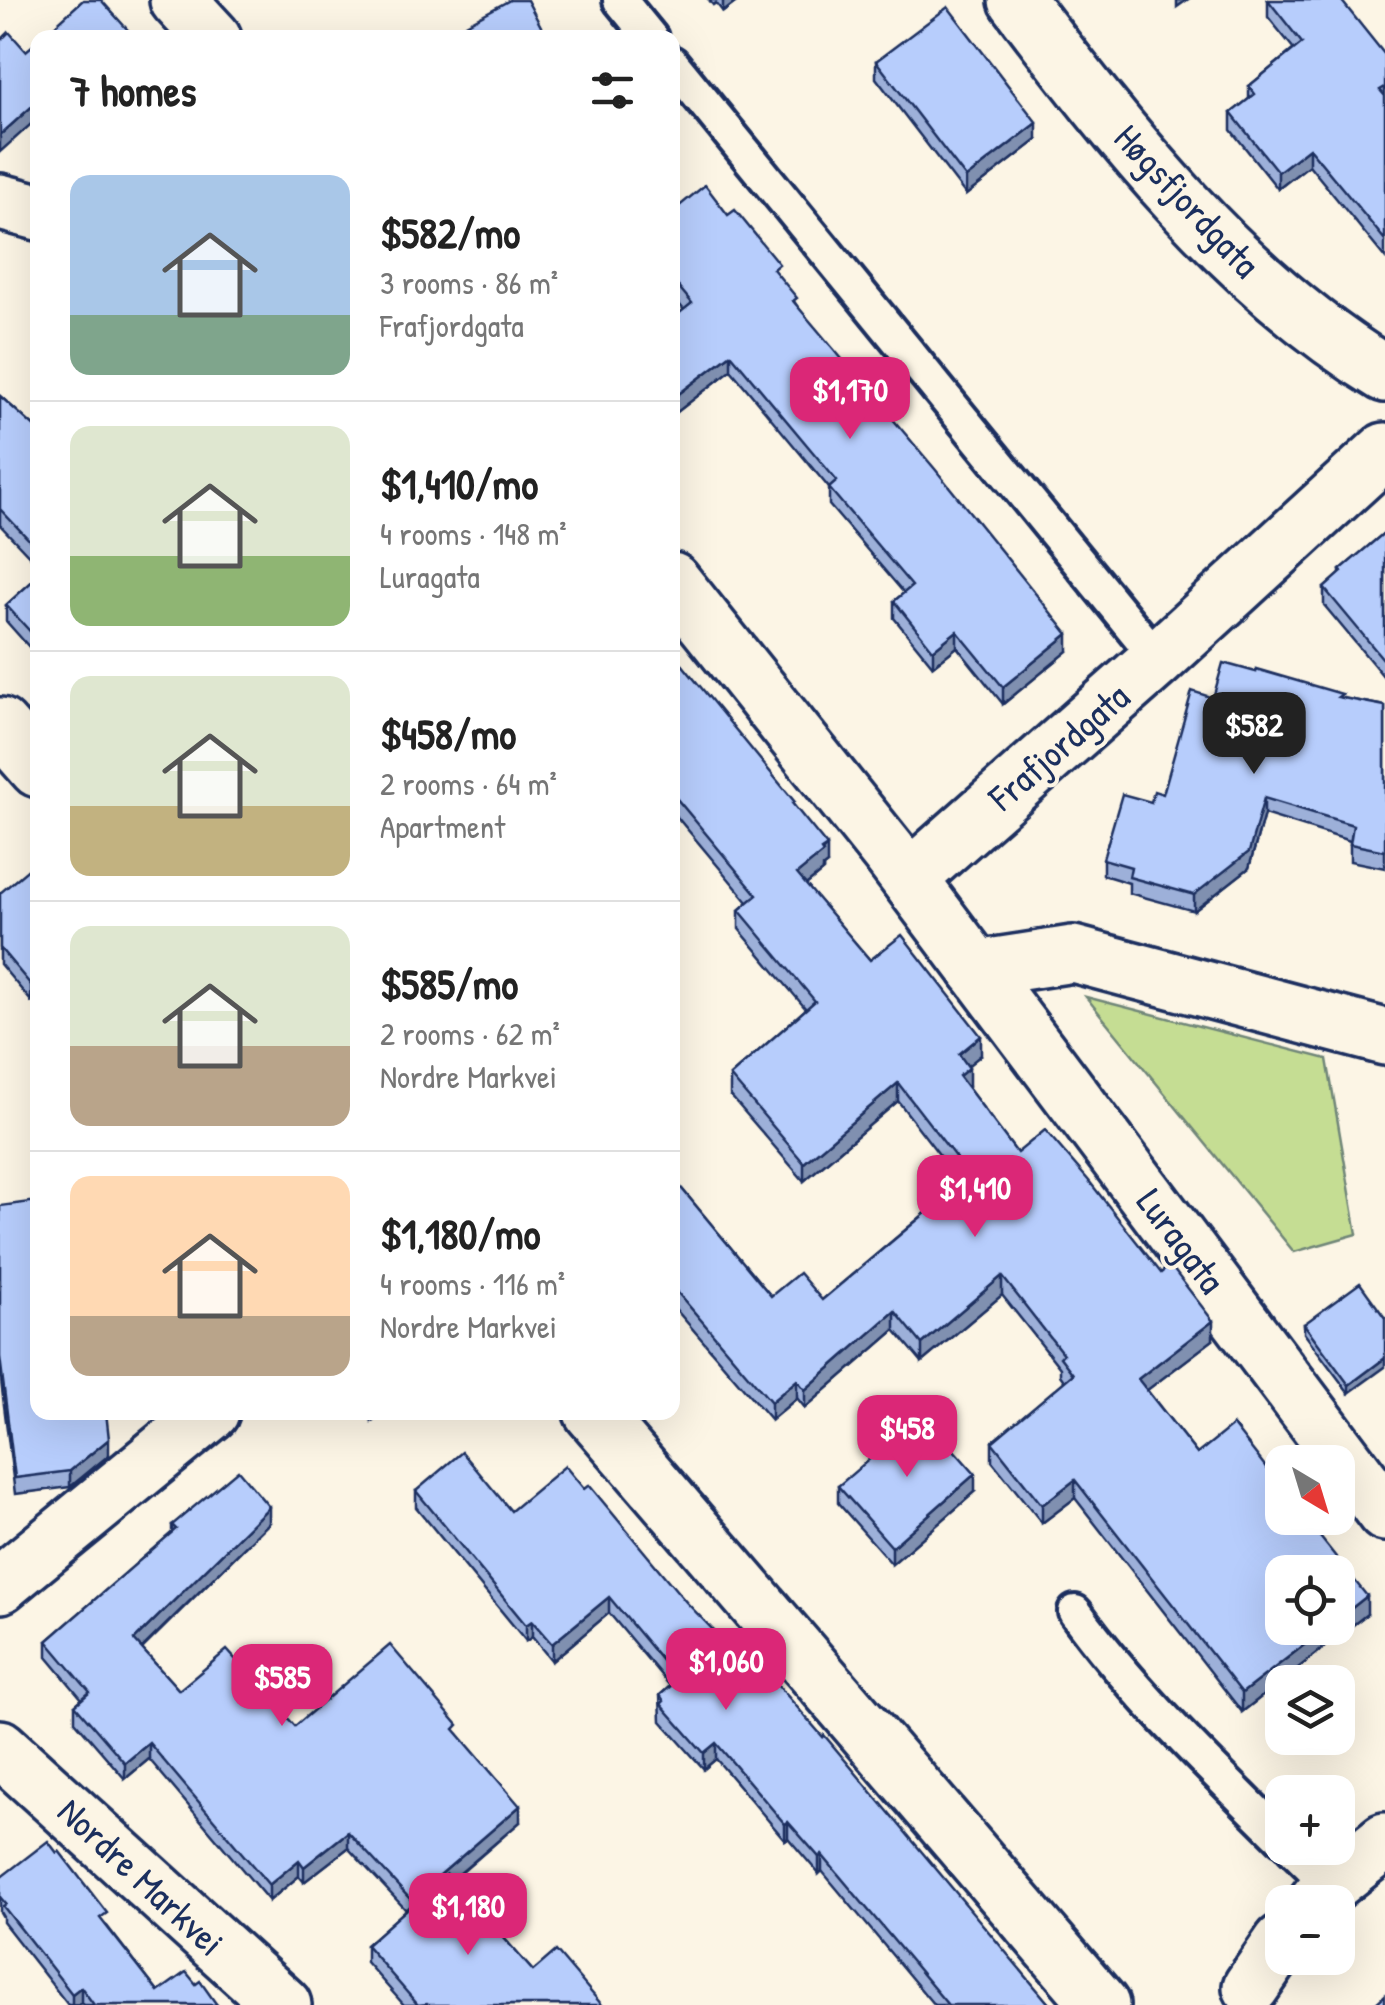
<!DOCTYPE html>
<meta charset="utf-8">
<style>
body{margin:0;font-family:"Patrick Hand",sans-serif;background:#f2f2f2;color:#222;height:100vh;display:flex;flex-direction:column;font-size:38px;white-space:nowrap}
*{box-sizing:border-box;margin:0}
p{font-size:32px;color:#767676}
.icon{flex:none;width:55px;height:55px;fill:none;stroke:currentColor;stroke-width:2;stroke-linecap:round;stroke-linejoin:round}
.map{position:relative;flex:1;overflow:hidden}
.side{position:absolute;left:30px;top:30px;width:650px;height:1390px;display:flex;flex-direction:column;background:#fff;border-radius:20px;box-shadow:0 10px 40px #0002}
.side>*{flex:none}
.needle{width:65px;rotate:142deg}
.buttons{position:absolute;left:1265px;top:1445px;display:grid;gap:20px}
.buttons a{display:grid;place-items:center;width:90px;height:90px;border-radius:20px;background:#fff;box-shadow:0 10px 40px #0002;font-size:50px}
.price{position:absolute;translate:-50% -85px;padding:0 22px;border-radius:20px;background:#db2777;color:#fff;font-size:32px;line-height:65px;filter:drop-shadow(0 2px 5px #0008)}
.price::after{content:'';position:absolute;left:50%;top:60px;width:30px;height:22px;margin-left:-15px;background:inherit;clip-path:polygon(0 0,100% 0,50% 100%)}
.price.on{background:#222;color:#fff}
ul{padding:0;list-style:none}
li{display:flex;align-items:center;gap:30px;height:250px;padding:0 40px}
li+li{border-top:2px solid #e0e0e0}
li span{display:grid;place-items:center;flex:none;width:280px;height:200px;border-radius:20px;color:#555}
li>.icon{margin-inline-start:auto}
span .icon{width:120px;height:120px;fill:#fffc;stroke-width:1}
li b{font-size:42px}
h2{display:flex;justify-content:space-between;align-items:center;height:120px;padding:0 40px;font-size:42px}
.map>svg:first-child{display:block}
.green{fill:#c5dd93;stroke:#708678;stroke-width:2.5}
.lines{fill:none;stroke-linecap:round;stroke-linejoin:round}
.lane-casing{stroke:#1b2f5e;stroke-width:40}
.street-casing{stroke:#1b2f5e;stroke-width:62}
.secondary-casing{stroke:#1b2f5e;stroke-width:62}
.lane{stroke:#fcf5e5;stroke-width:32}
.street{stroke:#fcf5e5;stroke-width:55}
.secondary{stroke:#fcf5e5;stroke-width:55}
.wall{fill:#9db0d9;stroke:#1b2f5e;stroke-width:2.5}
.shaded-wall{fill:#8090b0;stroke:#1b2f5e;stroke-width:2.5}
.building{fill:#b7cdfc;stroke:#1b2f5e;stroke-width:2.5}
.labels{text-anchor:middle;stroke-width:8;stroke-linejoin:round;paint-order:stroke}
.street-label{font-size:38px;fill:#1b2f5e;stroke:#fcf5e5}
</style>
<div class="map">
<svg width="1385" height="2005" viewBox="0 0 1385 2005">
<rect width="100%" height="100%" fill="#fcf5e5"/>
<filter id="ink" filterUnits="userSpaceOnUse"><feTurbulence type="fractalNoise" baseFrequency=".01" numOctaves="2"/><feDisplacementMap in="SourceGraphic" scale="20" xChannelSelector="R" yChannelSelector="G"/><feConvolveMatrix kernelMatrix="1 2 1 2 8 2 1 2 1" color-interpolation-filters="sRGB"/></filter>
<g filter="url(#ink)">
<polygon class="green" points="1086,997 1327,1059 1357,1234 1294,1252"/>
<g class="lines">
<defs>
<g id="lane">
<polyline points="620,0 651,38"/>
<polyline points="672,63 1158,659"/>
<path d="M 1075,1612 C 1136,1696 1209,1765 1282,1838"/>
<polyline points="1292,1848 1330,1885"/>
</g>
<g id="street">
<polyline points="178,0 213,38"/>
<path d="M 1017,0 C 1121,138 1236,284 1385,374"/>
<polyline points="0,202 38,212"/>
<polyline points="672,581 890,854 1385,1513"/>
<polyline points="909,879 1158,659 1385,451"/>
<polyline points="976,969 1073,954 1385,1037"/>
<polyline points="0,1585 211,1412"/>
<polyline points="0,1748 283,2005"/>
<polyline points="1316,1902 1330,1885 1385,1841"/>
<polyline points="1251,1987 1282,1942"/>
</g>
<g id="secondary">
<polyline points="0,726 38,769"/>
<polyline points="592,1412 1101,2005"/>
</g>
</defs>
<use href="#lane" class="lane-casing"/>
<use href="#street" class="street-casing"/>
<use href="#secondary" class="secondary-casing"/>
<use href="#lane" class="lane"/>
<use href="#street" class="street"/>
<use href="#secondary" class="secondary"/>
</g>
<g class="wall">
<polygon points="709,0 739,0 723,12 716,3 713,5"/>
<polygon points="1268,0 1385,55 1385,258 1309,165 1278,189 1231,130 1231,113 1249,99 1249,86 1294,49 1268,17"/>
<polygon points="876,61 1037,140 966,195 876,78"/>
<polygon points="672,212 779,277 797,306 1068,651 1003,704 957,647 933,666 894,618 894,601 904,593 829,505 829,488 731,370 672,416 672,319 684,310 672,295"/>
<polygon points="0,396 38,430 38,565 0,525"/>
<polygon points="1385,532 1385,674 1383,676 1324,605 1324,588 1340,574 1340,570"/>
<polygon points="38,576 38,657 6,621 6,605"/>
<polygon points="672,652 794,806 827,864 823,867 823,871 806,885 870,960 981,1055 967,1066 969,1087 968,1088 1017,1153 1213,1340 1147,1390 1197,1454 1367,1614 1242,1712 1075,1498 1042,1523 992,1461 992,1442 1065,1382 1060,1375 1060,1368 1002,1295 922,1362 895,1330 805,1408 797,1398 771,1420 672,1305 672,1177 771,1296 822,1300 961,1183 898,1101 804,1181 730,1095 730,1076 806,1009 739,929 739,910 748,902 672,811"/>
<polygon points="1213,698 1342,698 1385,706 1385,868 1350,861 1350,841 1264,814 1249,868 1194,911 1129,893 1129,883 1103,875 1103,859 1151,802 1163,794"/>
<polygon points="38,873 31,1001 0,964 0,893"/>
<polygon points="0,1206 109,1455 70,1487 15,1494 0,1373"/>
<polygon points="1385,1318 1349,1393 1304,1333 1304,1324"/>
<polygon points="364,1412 381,1412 372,1421"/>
<polygon points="838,1486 975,1492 892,1564 838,1503"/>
<polygon points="584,1489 686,1602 1050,2005 934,2005 822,1871 819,1874 788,1838 785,1840 716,1759 704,1769 661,1721 660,1695 670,1686 609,1613 552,1661 532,1637 526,1641 416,1507 416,1491 511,1511"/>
<polygon points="269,1523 142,1649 179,1690 295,1726 458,1734 520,1822 453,1880 533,1971 602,2005 404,2005 366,1962 366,1945 406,1910 348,1848 304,1882 299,1876 269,1901 149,1759 125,1779 75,1721 75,1705 82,1699 47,1657 47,1641 172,1533 172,1525"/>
<polygon points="0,1878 107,1926 158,1992 196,1984 217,2005 83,2005 81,2003 78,2005 68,2005 3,1922 3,1917 0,1912"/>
</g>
<g class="shaded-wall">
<polygon points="723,0 739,0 723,12"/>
<polygon points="1177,0 1187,0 1177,7"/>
<polygon points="38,101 38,118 0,152 0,135"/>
<polygon points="1037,123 1037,140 966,195 966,178"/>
<polygon points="1309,148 1309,165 1278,189 1278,172"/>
<polygon points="731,354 731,370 672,416 672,399"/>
<polygon points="957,631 957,647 933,666 933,650"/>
<polygon points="1068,634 1068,651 1003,704 1003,687"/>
<polygon points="1264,798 1264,814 1249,868 1194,911 1194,895"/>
<polygon points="827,846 827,864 823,867 823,871 797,892 797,874"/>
<polygon points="38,979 38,996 31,1001 31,985"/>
<polygon points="981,1036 981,1055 959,1073 959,1054"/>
<polygon points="969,1068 969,1087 959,1094 959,1076"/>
<polygon points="898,1083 898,1101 804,1181 804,1163"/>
<polygon points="1002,1276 1002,1295 922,1362 922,1344"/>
<polygon points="895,1311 895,1330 805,1408 805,1390"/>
<polygon points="1213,1321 1213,1340 1138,1397 1138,1379"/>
<polygon points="1385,1358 1385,1367 1349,1393 1349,1385"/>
<polygon points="797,1380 797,1398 771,1420 771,1402"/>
<polygon points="372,1412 381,1412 372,1421"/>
<polygon points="109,1439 109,1455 70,1487 70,1471"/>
<polygon points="975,1474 975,1492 892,1564 892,1547"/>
<polygon points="1075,1480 1075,1498 1042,1523 1042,1505"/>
<polygon points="269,1507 269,1523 134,1656 134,1640"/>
<polygon points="1367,1596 1367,1614 1242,1712 1242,1693 1326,1628 1338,1628 1338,1619"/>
<polygon points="609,1597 609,1613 552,1661 552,1644"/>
<polygon points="532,1621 532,1637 526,1641 526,1625"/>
<polygon points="149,1743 149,1759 125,1779 125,1763"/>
<polygon points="716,1743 716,1759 704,1769 704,1753"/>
<polygon points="520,1806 520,1822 411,1915 411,1900"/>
<polygon points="788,1822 788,1838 785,1840 785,1824"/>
<polygon points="348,1832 348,1848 304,1882 304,1867"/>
<polygon points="822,1855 822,1871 819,1874 819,1857"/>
<polygon points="299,1860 299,1876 269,1901 269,1885"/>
<polygon points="81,1987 81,2003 78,2005 72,2005 72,1994"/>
</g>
<g class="building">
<polygon points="83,0 101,0 135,38 41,38"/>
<polygon points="510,0 527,0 547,38 440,38"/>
<polygon points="1268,0 1341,0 1385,55 1385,87 1380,90 1385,96 1385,240 1309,148 1278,172 1231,113 1255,94 1249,86 1302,43"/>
<polygon points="948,7 1037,123 966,178 876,61"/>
<polygon points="9,32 26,51 38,41 38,101 0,135 0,41"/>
<polygon points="705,185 728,215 735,210 779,264 773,269 797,298 793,301 935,469 1068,634 1003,687 957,631 933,650 894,601 912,586 829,488 837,481 731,354 672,399 672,319 692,303 672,279 672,212"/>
<polygon points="0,396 38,430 38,549 0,509"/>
<polygon points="1385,532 1385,657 1383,659 1324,588 1342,572 1340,570"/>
<polygon points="38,576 38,640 6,605"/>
<polygon points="672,652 794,801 792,803 827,846 821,850 823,853 797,874 870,960 902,935 981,1036 959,1054 969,1068 959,1076 1017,1153 1045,1130 1089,1181 1161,1273 1170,1265 1213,1321 1138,1379 1197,1454 1233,1425 1282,1488 1282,1518 1305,1518 1367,1596 1338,1619 1338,1572 1282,1572 1282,1628 1326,1628 1242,1693 1075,1480 1042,1505 992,1442 1073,1374 1060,1357 1063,1354 1002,1276 922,1344 895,1311 805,1390 797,1380 771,1402 672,1286 672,1177 771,1296 799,1273 822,1300 970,1176 898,1083 804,1163 730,1076 815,1001 739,910 757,895 672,793"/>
<polygon points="1223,663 1256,672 1256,669 1342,694 1338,697 1385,706 1385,851 1350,844 1353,825 1264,798 1249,852 1194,895 1129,877 1131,867 1103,859 1122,794 1151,802 1154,791 1163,794 1192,691 1213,698"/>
<polygon points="32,866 38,873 38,979 31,985 0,948 0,893"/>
<polygon points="38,1201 38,1412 106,1412 109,1439 70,1471 15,1478 0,1357 0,1206"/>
<polygon points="1360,1283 1385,1318 1385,1358 1349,1385 1304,1324"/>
<polygon points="922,1414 975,1474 892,1547 838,1486"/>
<polygon points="462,1452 511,1511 565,1466 584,1489 589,1485 686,1602 723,1640 733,1633 823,1737 824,1735 1050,2005 948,2005 822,1855 819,1857 788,1822 785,1824 716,1743 704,1753 661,1704 664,1701 660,1695 678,1680 609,1597 552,1644 532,1621 526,1625 416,1491"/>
<polygon points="238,1470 269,1507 134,1640 179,1690 227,1650 295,1726 390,1645 458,1725 454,1729 520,1806 411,1900 348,1832 304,1867 299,1860 269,1885 149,1743 125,1763 75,1705 90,1692 47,1641 176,1529 172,1525"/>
<polygon points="48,1841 57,1853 59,1851 107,1913 100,1918 158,1992 186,1972 196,1984 200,1981 217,2005 94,2005 81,1987 72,1994 3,1906 6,1904 0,1897 0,1878"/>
<polygon points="447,1874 533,1971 556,1951 602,2005 428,2005 427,2004 418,2005 366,1945"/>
<polygon points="1385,1995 1385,2005 1374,2005"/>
</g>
</g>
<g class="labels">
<g class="street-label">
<text transform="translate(1187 201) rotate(47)" y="13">Høgsfjordgata</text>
<text transform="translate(1059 747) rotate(-41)" y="13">Frafjordgata</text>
<text transform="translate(1181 1241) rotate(53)" y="13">Luragata</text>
<text transform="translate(141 1877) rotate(43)" y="13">Nordre Markvei</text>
</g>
</g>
</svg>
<div class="buttons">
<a><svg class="needle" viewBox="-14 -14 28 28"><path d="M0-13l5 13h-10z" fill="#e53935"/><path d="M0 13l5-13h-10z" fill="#767676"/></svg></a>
<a><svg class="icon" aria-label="locate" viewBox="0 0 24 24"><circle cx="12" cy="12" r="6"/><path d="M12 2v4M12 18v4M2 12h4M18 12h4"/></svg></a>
<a><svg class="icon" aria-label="layers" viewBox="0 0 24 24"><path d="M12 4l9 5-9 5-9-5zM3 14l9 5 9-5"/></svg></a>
<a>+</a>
<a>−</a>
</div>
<b class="price" style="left:850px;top:442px">$1,170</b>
<b class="price on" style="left:1254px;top:777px">$582</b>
<b class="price" style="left:975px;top:1240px">$1,410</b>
<b class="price" style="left:907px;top:1480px">$458</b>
<b class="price" style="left:726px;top:1713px">$1,060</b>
<b class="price" style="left:282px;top:1729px">$585</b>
<b class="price" style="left:468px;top:1958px">$1,180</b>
<section class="side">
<h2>7 homes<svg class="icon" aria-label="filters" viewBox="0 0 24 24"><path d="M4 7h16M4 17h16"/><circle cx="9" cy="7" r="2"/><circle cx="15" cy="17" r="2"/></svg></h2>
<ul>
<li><span style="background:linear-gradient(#a9c7e8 70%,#7fa58c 0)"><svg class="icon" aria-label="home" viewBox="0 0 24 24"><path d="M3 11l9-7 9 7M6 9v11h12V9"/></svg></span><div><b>$582/mo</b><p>3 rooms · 86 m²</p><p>Frafjordgata</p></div></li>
<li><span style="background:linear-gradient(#dfe7d0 65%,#8fb573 0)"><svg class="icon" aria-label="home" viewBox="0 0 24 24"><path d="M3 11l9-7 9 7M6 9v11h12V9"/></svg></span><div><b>$1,410/mo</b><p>4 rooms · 148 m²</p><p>Luragata</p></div></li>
<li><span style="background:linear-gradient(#dfe7d0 65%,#c2b280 0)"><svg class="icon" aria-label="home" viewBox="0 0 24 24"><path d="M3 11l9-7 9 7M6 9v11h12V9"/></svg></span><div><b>$458/mo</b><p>2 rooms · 64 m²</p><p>Apartment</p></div></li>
<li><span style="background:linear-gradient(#dfe7d0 60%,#b9a48a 0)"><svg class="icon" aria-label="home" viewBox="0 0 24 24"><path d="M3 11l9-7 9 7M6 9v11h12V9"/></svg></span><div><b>$585/mo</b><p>2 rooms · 62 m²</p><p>Nordre Markvei</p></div></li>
<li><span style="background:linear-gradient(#ffd9b3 70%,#b9a48a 0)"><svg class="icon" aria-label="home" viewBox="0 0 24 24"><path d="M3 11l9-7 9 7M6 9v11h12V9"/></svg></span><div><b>$1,180/mo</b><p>4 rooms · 116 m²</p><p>Nordre Markvei</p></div></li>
</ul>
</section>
</div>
